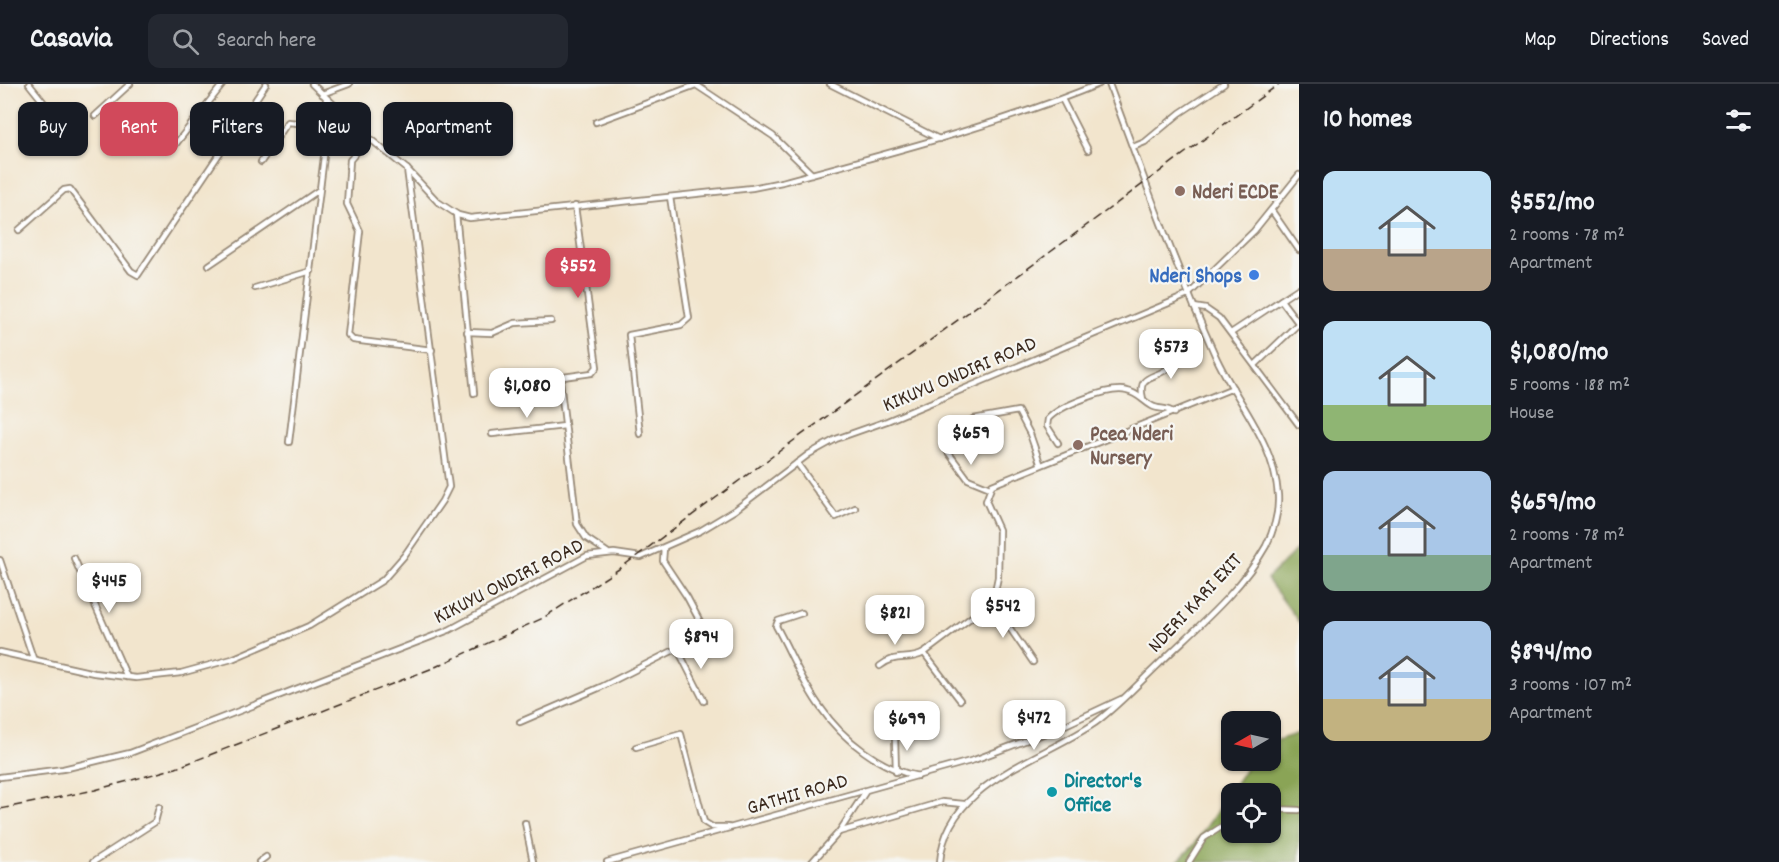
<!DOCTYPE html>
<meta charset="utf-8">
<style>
body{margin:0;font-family:Dekko,sans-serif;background:#242831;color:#f1f3f6;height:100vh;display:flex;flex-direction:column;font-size:22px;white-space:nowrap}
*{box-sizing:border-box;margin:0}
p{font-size:20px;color:#9ea1a6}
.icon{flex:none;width:33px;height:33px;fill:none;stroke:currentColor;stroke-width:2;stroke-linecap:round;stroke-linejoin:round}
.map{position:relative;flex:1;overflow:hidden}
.panel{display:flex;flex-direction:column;background:#171b24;width:480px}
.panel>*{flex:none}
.hud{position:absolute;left:18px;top:18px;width:570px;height:54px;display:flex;gap:12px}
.needle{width:39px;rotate:261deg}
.controls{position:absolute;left:1221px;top:627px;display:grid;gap:12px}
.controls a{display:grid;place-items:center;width:60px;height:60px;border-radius:12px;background:#171b24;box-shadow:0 2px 4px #0004;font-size:30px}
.price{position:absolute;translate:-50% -51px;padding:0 14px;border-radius:12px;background:#fff;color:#222;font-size:20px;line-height:39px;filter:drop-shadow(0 2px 3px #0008)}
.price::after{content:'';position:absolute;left:50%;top:36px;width:18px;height:14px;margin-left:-9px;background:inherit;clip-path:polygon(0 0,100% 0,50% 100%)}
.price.selected{background:#d1495b;color:#fff}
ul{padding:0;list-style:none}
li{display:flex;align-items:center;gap:18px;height:150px;padding:0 24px}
li span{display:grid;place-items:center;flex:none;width:168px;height:120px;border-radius:12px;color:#555}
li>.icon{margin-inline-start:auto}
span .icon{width:72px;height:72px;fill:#fffc;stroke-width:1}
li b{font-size:26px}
h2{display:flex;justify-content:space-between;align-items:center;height:72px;padding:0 24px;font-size:26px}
.pill{padding:0 21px;border-radius:12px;background:#171b24;box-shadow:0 2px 4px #0004;font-size:21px;line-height:54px}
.pill.selected{background:#d1495b;color:#fff}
header{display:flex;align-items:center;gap:36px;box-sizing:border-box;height:84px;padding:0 30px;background:#171b24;border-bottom:2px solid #363941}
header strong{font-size:28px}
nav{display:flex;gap:33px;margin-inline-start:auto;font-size:21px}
.search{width:420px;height:54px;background:#242831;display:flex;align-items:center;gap:15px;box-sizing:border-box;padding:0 21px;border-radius:12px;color:#9ea1a6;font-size:22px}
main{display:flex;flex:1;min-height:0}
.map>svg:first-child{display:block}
.forest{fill:#8aa456;stroke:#62673a;stroke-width:1.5;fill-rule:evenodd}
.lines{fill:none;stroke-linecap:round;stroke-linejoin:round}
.minor-casing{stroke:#968876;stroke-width:8}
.minor{stroke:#fff;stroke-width:4.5}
.rail{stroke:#3b2a1e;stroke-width:1.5;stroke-dasharray:9 4.5;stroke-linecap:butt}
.education-dot{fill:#8d6e63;stroke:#f6f6f2;stroke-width:2}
.shop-dot{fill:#3f7fe0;stroke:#f6f6f2;stroke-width:2}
.culture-dot{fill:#0f9aa8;stroke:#f6f6f2;stroke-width:2}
.labels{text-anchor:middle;stroke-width:4.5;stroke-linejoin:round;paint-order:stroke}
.education-label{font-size:21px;font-weight:bold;fill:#785e54;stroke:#f6f6f2;text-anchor:start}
.shop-label{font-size:21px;font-weight:bold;fill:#366cbe;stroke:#f6f6f2;text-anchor:end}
.street-label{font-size:21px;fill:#3b2a1e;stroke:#f6f6f2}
.culture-label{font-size:21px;font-weight:bold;fill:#0d838f;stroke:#f6f6f2;text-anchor:start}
</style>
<header>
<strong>Casavia</strong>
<div class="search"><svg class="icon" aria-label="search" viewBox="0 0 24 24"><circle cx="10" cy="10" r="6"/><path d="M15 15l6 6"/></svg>Search here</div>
<nav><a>Map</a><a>Directions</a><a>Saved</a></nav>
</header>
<main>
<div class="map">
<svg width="1299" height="778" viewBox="0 0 1299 778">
<rect width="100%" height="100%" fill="#f6f6f2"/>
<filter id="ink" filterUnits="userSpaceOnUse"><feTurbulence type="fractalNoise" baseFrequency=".0167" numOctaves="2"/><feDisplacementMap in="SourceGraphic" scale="12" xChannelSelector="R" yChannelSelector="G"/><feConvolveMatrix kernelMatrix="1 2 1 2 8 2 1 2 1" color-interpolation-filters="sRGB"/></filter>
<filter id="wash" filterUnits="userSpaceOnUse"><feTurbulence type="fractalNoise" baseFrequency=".008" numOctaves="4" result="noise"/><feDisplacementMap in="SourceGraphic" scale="24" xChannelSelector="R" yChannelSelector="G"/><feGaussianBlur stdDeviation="1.35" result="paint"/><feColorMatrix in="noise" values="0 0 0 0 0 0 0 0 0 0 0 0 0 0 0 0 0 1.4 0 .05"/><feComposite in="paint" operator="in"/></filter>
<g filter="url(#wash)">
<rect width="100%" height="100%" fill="#f2e5cd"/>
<g class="forest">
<polygon points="1299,463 1299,538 1267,495"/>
<path d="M 1299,649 L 1299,778 L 1177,778 L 1194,761 L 1251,677 L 1270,676 L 1271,658 ZM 1232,710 L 1270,710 L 1270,748 L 1232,748 Z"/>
</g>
</g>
<g filter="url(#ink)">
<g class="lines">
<defs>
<g id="minor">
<polyline points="29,0 57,35"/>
<path d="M 312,0 L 369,54 L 407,85 L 438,118 L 458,131 L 470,134 L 752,104 L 782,98 C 889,69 996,42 1099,0"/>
<polyline points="830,0 939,55"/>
<polyline points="322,10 349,0"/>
<polyline points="1062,15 1088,66"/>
<polyline points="95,32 130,0"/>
<polyline points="596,38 696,1 773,52 812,90"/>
<polyline points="369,54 350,76 347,120 360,147 348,251 353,256 432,266"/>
<polyline points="175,61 223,0"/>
<polyline points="1133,63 1145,58 1180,29 1224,0"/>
<polyline points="261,78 288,38 316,41 326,39"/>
<polyline points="575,122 597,283 592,289 563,293 560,297 577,440 586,454 607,468"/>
<polyline points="1272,127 1299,166"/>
<polyline points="456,130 474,309"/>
<polyline points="19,146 64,106 70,105 131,187 138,191 266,0"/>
<polyline points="209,181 319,106"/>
<polyline points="255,204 311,187"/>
<polyline points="1281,216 1299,240"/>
<polyline points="1194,223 1206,225 1219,234 1299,341"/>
<polyline points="467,248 492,249 515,239 551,237"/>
<polyline points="1231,249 1299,204"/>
<polyline points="1255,281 1299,239"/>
<path d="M 1143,315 C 1136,288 1158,296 1170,282 L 1169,275"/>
<polyline points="973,335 1018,327 1030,350 1040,379"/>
<polyline points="492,350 565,342"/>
<polyline points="640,350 629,251 681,241 689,234 670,113"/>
<polyline points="289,358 326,56 326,14"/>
<path d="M 1058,359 L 1047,342 L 1048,335 C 1059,322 1110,302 1127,307 C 1138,309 1143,317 1152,322 C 1159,326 1167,323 1174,329"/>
<polyline points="948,368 968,395 990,404"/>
<polyline points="797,379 836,433 855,424"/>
<polyline points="74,474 127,593"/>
<polyline points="0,476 33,574"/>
<polyline points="992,518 1033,578"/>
<path d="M 802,529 L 778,537 L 776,542 C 791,569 803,600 821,624 C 842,655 882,686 918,692"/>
<polyline points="678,566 704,617"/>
<polyline points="0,568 94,589 136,594 181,589 232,575 309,542 383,496 404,472 442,417 449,403 407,85"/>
<polyline points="924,569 960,616"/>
<path d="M 880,582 C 896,569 907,578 924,569 L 993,517 L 998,493 L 999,446 L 986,417 L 992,401 L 1233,304"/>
<polyline points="520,638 601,603 704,551 704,545 687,513 663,477 664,464"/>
<polyline points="636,663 681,650 704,738 712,743 728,743"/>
<polyline points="896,688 895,653 904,642"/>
<polyline points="0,693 63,685 130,669 449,546 587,472 614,469 641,473 700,447 735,426 809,370 836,355 887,337 1188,211 1254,147 1299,91"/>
<polyline points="1270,725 1299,726"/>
<polyline points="525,739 533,778"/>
<polyline points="839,748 942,718 964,720"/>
<polyline points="93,778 155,738 159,723"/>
<polyline points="259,778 266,773"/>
<polyline points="607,778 974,676 1059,644 1121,615"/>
<polyline points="812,778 839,748 866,707"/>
<path d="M 940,778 C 946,699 1039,677 1095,639 C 1118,622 1138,600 1159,580 C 1196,544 1241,507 1266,462 C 1274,446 1279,428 1278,411 C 1274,356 1236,318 1215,271 C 1175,182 1143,91 1109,0"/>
<polyline points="1189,778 1204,754 1232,736"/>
</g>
</defs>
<use href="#minor" class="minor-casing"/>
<use href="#minor" class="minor"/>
<polyline class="rail" points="0,725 95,706 176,684 433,584 543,534 619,485 1279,0"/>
</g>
</g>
<g class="education-dot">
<circle cx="1180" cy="107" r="6"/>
<circle cx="1078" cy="361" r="6"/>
</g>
<circle class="shop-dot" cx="1254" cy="191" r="6"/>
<circle class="culture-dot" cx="1052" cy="708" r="6"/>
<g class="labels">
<g class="education-label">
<text x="1192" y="114">Nderi ECDE</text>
<text x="1090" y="356">Pcea Nderi<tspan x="1090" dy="24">Nursery</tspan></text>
</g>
<g class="shop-label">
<text x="1242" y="198">Nderi Shops</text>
</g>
<g class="street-label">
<text transform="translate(959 289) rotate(-23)" y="7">KIKUYU ONDIRI ROAD</text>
<text transform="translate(508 496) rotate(-27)" y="7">KIKUYU ONDIRI ROAD</text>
<text transform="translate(1194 518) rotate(-47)" y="7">NDERI KARI EXIT</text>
<text transform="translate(797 709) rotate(-16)" y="7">GATHII ROAD</text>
</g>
<g class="culture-label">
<text x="1064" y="703">Director's<tspan x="1064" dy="24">Office</tspan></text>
</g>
</g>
</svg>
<div class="controls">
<a><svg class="needle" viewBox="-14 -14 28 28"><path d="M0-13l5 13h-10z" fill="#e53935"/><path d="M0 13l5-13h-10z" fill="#9ea1a6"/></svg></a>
<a><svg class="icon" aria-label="locate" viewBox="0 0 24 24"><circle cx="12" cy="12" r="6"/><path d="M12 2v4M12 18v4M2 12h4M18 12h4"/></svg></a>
</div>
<b class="price selected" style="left:578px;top:215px">$552</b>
<b class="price" style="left:1171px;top:296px">$573</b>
<b class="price" style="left:527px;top:335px">$1,080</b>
<b class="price" style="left:971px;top:382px">$659</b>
<b class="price" style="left:109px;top:530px">$445</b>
<b class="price" style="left:1003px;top:555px">$542</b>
<b class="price" style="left:895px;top:562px">$821</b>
<b class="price" style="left:701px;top:586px">$894</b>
<b class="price" style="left:1034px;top:667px">$472</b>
<b class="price" style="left:907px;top:668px">$699</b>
<div class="hud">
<a class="pill">Buy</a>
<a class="pill selected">Rent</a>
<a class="pill">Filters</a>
<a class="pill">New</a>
<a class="pill">Apartment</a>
</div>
</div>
<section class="panel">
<h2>10 homes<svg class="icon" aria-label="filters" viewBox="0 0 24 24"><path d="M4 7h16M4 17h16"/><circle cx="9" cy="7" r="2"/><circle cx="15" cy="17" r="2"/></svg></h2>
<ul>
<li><span style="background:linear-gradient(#bfe0f5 65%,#b9a48a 0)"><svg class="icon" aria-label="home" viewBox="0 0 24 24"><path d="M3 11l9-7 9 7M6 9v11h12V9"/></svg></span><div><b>$552/mo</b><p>2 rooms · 78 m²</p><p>Apartment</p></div></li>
<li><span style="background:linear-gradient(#bfe0f5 70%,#8fb573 0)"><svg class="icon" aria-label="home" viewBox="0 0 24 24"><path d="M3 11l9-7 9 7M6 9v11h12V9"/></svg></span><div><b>$1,080/mo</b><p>5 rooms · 188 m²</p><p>House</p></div></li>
<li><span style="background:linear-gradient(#a9c7e8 70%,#7fa58c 0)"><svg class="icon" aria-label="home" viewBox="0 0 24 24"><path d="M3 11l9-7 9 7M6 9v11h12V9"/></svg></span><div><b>$659/mo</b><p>2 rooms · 78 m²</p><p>Apartment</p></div></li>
<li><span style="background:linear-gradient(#a9c7e8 65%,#c2b280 0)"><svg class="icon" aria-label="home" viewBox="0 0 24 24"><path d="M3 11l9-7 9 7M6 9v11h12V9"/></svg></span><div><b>$894/mo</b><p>3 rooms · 107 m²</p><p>Apartment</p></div></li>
</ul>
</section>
</main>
